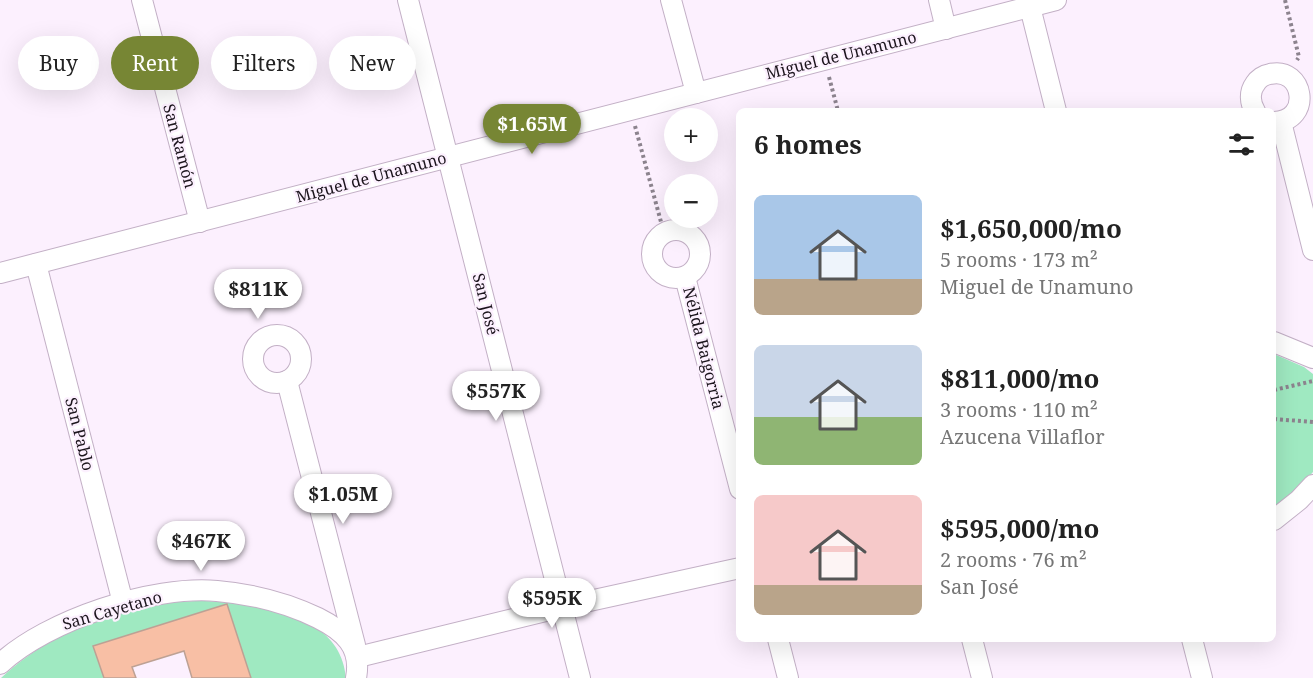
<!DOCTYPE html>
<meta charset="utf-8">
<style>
body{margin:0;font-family:"Noto Serif",serif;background:#f6f6f6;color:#222;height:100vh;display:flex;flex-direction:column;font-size:22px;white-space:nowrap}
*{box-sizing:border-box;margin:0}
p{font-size:20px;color:#767676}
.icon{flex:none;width:33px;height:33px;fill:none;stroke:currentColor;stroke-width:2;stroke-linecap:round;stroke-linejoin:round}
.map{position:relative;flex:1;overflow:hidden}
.sheet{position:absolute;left:736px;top:108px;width:540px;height:534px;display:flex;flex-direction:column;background:#fff;border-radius:9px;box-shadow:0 6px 24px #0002}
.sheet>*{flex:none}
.guide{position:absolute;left:18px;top:36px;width:570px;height:54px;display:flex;gap:12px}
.tools{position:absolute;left:664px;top:108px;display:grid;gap:12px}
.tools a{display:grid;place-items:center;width:54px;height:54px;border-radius:50%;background:#fff;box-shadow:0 6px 24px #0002;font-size:30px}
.price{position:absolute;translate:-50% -51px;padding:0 14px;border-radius:21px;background:#fff;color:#222;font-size:20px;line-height:39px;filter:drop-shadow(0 2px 3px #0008)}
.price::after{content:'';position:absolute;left:50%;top:36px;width:18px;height:14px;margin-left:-9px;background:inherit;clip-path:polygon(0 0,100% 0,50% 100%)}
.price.current{background:#778634;color:#fff}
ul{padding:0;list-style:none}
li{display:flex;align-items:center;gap:18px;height:150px;padding:0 18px}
li span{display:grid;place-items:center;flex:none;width:168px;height:120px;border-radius:9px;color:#555}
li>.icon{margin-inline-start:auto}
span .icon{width:72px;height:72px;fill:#fffc;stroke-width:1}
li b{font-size:26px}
h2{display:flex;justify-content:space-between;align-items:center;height:72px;padding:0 18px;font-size:26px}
.tag{padding:0 21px;border-radius:27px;background:#fff;box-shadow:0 6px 24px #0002;font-size:21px;line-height:54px}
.tag.current{background:#778634;color:#fff}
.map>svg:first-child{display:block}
.green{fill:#9fe9c1}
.building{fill:#f8bfa5;stroke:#bda194;stroke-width:1.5}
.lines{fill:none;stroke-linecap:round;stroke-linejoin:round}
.street-casing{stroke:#c3b0c6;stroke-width:22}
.path{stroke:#8c838e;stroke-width:4;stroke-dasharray:3 3;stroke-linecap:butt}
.street{stroke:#fff;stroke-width:20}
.labels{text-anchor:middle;stroke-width:4.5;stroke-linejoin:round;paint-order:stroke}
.street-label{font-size:16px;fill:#1b141c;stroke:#fcf0fe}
</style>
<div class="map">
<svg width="1313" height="678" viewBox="0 0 1313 678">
<rect width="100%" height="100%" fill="#fcf0fe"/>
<g class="green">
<polygon points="1274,354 1304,367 1313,374 1313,472 1299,488 1274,509"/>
<path d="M 205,601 C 257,604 341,612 346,678 L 251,678 L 227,604 L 94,646 L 104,678 L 1,678 C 34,647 88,617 131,608 C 156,603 180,601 205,601 Z"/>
</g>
<polygon class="building" points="227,604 251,678 192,678 184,651 132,667 136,678 104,678 93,646"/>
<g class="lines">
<defs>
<g id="street">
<polyline points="142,0 200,222"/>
<polyline points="408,0 580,678"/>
<polyline points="671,0 696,93"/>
<polyline points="939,0 946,29"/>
<polyline points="1030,7 1056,111"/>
<path d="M 1255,111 C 1250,103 1249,92 1255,84 C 1258,79 1264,75 1270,74 C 1304,66 1313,121 1274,122"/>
<polyline points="1281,122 1313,250"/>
<circle cx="676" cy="254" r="24"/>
<polyline points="36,264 123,603"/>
<polyline points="0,273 1056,0"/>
<polyline points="685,277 740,489"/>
<circle cx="277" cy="359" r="24"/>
<polyline points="1274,342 1313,358"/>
<polyline points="287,381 355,645"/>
<polyline points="1274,520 1299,500 1313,485"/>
<polyline points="778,639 788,678"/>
<polyline points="972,639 982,678"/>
<polyline points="1192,639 1202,678"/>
<polyline points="358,657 562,607 740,568"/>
<path d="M 0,664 C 47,620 153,585 217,591 C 252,594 287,603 318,618 C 344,631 362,647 356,678"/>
</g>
</defs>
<use href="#street" class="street-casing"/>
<g class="path">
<polyline points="1285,0 1299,57 1297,60"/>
<polyline points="829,77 838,111"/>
<polyline points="635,126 664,233"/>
<polyline points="1274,390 1313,381"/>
<polyline points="1274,419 1313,422"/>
</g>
<use href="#street" class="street"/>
</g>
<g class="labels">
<g class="street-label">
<text transform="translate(841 55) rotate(-14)" y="6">Miguel de Unamuno</text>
<text transform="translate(180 146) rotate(75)" y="6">San Ramón</text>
<text transform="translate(371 177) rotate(-15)" y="6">Miguel de Unamuno</text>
<text transform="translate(486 304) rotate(76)" y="6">San José</text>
<text transform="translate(704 348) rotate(76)" y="6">Nélida Baigorria</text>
<text transform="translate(80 434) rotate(76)" y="6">San Pablo</text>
<text transform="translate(112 610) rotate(-16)" y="6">San Cayetano</text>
</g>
</g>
</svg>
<div class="tools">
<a>+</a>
<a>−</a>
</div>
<b class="price current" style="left:532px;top:155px">$1.65M</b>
<b class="price" style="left:258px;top:320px">$811K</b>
<b class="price" style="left:496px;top:422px">$557K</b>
<b class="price" style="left:343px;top:525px">$1.05M</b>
<b class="price" style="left:201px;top:572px">$467K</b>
<b class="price" style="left:552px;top:629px">$595K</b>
<div class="guide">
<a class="tag">Buy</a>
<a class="tag current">Rent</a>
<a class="tag">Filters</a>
<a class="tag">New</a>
</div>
<section class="sheet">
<h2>6 homes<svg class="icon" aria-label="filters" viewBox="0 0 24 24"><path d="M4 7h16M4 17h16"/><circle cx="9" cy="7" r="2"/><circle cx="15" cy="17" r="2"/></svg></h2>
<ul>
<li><span style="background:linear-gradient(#a9c7e8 70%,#b9a48a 0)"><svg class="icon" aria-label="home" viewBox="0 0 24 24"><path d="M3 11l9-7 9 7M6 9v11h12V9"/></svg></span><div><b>$1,650,000/mo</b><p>5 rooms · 173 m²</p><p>Miguel de Unamuno</p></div></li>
<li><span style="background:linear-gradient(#c9d6e8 60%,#8fb573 0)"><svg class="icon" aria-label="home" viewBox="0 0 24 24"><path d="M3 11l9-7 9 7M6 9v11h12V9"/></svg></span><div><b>$811,000/mo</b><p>3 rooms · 110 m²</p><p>Azucena Villaflor</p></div></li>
<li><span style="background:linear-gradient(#f6c9c9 75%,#b9a48a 0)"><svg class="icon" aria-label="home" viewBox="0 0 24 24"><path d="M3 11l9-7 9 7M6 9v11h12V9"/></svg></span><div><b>$595,000/mo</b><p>2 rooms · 76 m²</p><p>San José</p></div></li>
</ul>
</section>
</div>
